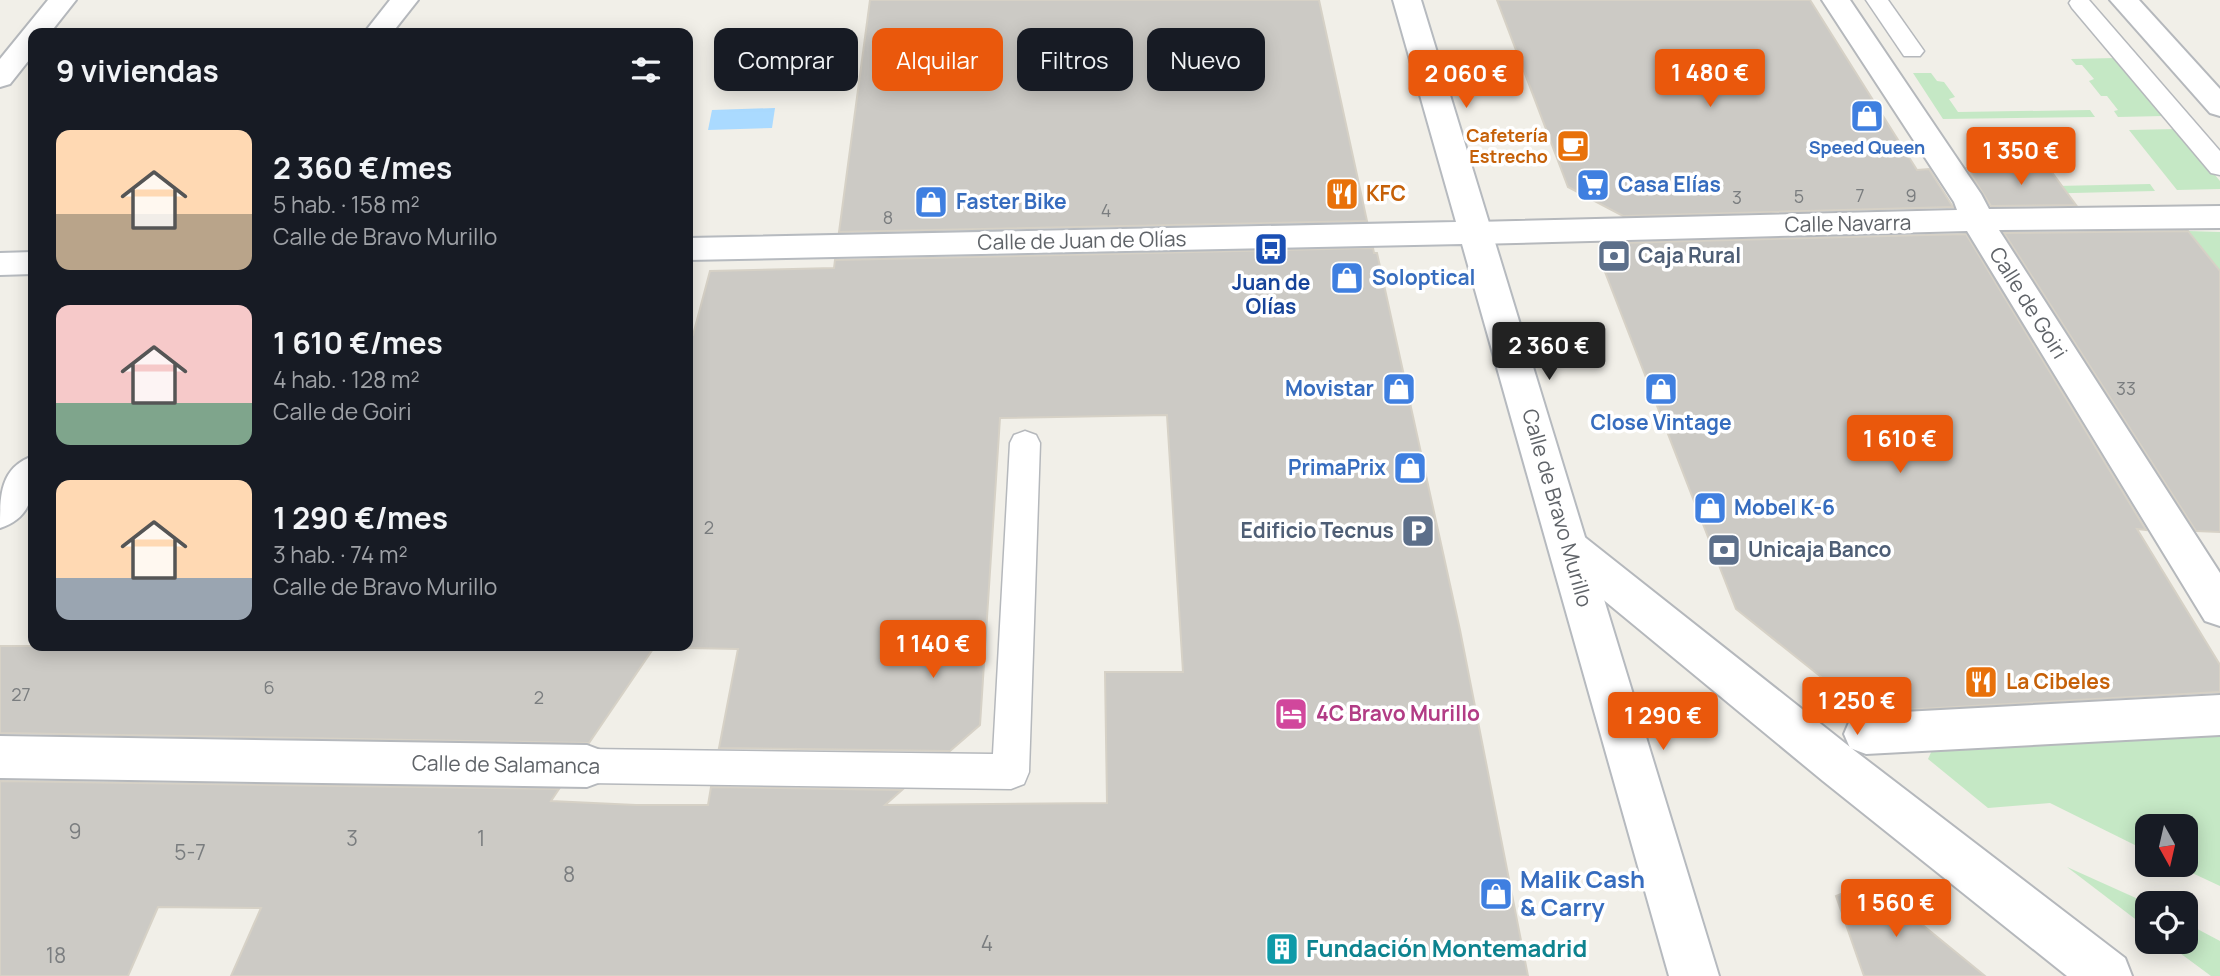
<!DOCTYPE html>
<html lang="es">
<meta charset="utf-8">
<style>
body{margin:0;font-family:Manrope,sans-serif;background:#20242c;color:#f1f3f6;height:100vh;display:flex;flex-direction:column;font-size:26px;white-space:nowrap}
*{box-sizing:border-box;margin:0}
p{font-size:23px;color:#9ea1a6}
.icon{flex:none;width:38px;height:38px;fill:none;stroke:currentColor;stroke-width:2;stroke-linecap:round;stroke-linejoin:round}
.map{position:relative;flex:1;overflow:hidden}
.sheet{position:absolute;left:28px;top:28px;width:665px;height:623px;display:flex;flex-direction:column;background:#171b24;border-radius:14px;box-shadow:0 4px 18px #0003}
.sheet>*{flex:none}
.top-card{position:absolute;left:714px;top:28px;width:665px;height:63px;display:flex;gap:14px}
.needle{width:46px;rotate:172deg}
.fabs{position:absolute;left:2135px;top:814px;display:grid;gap:14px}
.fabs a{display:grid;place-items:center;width:63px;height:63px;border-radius:14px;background:#171b24;box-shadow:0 4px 18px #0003;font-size:35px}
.price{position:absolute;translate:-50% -60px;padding:0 16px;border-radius:7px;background:#ea580c;color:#fff;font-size:23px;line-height:46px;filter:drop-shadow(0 2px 4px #0008)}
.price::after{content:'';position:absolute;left:50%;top:42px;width:21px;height:16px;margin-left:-10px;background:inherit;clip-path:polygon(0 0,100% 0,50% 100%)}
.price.active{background:#222;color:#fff}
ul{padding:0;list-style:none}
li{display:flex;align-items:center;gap:21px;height:175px;padding:0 28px}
li span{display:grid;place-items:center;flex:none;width:196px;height:140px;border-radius:14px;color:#555}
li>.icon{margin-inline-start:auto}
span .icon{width:84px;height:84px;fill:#fffc;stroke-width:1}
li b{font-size:30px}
h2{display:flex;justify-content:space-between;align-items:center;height:84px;padding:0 28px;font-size:30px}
.tag{padding:0 24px;border-radius:14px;background:#171b24;box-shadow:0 4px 18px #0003;font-size:24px;line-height:63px}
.tag.active{background:#ea580c;color:#fff}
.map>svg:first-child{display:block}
.green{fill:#c5e8c5}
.water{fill:#aadaff}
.building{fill:#cccac5;stroke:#d6d1c6;stroke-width:2}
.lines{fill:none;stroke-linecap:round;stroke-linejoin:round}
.service-casing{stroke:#b5b8bc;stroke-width:3}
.pedestrian-casing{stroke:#b5b8bc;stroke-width:4}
.minor-casing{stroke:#b5b8bc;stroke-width:4}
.tertiary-casing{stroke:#b5b8bc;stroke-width:4}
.secondary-casing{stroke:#b6babf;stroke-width:4}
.service{fill:#fff;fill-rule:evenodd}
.pedestrian{fill:#fff;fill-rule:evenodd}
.minor{fill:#fff;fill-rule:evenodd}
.tertiary{fill:#fff;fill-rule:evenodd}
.secondary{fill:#fff;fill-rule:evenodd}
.labels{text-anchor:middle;stroke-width:7;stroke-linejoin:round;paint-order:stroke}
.far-food-label{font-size:18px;font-weight:bold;fill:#c56008;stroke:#fff;text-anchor:end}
.far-shop-label{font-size:18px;font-weight:bold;fill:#366cbe;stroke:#fff}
.number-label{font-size:18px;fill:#7a7d7f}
.shop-label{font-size:21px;font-weight:bold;fill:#366cbe;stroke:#fff;text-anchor:start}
.food-label{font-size:21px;font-weight:bold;fill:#c56008;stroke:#fff;text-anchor:start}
.street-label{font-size:21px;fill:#5f6368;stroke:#fff}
.service-label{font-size:21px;font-weight:bold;fill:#4e5e75;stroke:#fff;text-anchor:start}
.transit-label{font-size:21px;font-weight:bold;fill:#164399;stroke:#fff}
.hotel-label{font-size:21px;font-weight:bold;fill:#b23c85;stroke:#fff;text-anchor:start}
.near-number-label{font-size:21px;fill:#7a7d7f}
.near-shop-label{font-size:24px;font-weight:bold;fill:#366cbe;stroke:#fff;text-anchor:start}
.near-culture-label{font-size:24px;font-weight:bold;fill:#0d838f;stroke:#fff;text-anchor:start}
</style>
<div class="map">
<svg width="2220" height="976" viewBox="0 0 2220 976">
<rect width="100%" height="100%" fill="#f1efe8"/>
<g class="green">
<polygon points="2115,58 2164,116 2118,117 2114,111 2118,110 2107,96 2101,96 2089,81 2094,79 2082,65 2076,65 2071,59"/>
<polygon points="1913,73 1931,73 1937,81 1944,82 1955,97 1949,99 1958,112 2090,110 2095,117 1943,119"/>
<polygon points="2176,129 2220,181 2220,189 2177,190 2129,130"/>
<polygon points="1973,161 1990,161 2008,187 2150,184 2155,191 1996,195"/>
<polygon points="2188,231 2220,232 2220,271"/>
<polygon points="2220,729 2220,886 2175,865 2186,864 2186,826 2147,826 2147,851 2050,803 1988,808 1928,759 1934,746"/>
<polygon points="2067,867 2147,903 2147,928"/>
<polygon points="2186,923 2220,941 2220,976 2211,976 2165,942 2186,942"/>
</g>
<polygon class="water" points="775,108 772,128 708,130 712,110"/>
<g class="building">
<polygon points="870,0 1319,0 1367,221 839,232"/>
<polygon points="1497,0 1810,0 1917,170 1929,169 1953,207 1623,216 1568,187"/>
<polygon points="2048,167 2076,205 1991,206 1967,168"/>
<polygon points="2188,231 2220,271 2220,532 2196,531 2004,233"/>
<polygon points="1966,234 2146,530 2137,529 2220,665 2220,692 1865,712 1736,609 1600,259 1617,243"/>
<polygon points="1373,248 1374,253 1377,253 1460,630 1528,976 231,976 261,908 158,907 128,976 0,976 0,781 559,789 551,801 636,805 708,805 711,787 902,790 885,805 1107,803 1105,672 1183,672 1167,415 1000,418 980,725 950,751 719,748 738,649 688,648 688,336 693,335 710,271 834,268 835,260"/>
<polygon points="0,646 655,646 589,743 0,733"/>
<polygon points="1870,882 1985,976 1864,976 1836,896"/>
</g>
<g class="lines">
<defs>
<g id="service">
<polygon points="1866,0 1888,0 1924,51 1920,56 1904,56"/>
<polygon points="2071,0 2089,0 2220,151 2220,175 2211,173 2072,8 2069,3"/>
<polygon points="1025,431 1036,435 1040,443 1029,772 1024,784 1011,789 587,783 574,778 569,766 574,754 587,749 993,754 1010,443 1014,435"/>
</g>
<polygon id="pedestrian" points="2220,695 2220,735 1866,754 1850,748 1844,734 1850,720 1866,714"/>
<g id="minor">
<polygon points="48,0 76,0 50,33 33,33 33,55 10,84 0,87 0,59"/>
<polygon points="390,0 418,0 392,33 364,33"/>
<polygon points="1822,0 1850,0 1981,194 1989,209 2220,206 2220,228 1999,230 2220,573 2220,626 2205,621 1967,231 1475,244 1463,241 1459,233 1463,225 1475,222 1957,210 1954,202"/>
<polygon points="2110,0 2139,0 2220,89 2220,116 2210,113"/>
<path d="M 33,456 C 34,488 36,516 0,528 C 0,495 0,468 33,456 Z"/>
<polygon points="0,736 587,745 603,751 609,766 603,781 587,787 0,778"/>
</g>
<polygon id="tertiary" points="1568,531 1582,535 1855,751 2125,958 2132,976 2067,976 1823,781 1554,559 1548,547 1554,535"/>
<g id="secondary">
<polygon points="1393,0 1421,0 1719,976 1669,976 1462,244 688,260 688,238 1456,222"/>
<polygon points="33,252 33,274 0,275 0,253"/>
</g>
</defs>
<use href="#service" class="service-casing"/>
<use href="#pedestrian" class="pedestrian-casing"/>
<use href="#minor" class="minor-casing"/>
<use href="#tertiary" class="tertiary-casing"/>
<use href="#secondary" class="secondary-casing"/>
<use href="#service" class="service"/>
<use href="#pedestrian" class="pedestrian"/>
<use href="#minor" class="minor"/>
<use href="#tertiary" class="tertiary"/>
<use href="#secondary" class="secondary"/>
</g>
<defs>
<symbol id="shop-square" viewBox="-11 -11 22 22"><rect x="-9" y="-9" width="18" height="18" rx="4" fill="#3f7fe0" stroke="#fff"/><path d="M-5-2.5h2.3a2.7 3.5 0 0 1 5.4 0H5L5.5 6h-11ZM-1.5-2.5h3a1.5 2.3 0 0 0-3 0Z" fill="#fff"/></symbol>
<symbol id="cafe-square" viewBox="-11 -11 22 22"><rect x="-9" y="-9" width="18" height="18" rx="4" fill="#e8710a" stroke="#fff"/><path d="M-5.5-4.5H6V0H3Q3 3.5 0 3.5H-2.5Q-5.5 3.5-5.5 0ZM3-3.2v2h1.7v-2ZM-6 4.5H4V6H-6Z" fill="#fff"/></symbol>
<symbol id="supermarket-square" viewBox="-11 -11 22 22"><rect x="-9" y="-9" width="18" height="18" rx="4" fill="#3f7fe0" stroke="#fff"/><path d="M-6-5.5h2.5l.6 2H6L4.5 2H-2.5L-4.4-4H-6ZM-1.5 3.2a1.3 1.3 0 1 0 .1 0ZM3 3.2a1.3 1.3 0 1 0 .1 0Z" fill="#fff"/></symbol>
<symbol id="restaurant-square" viewBox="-11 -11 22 22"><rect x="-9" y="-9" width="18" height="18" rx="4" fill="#e8710a" stroke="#fff"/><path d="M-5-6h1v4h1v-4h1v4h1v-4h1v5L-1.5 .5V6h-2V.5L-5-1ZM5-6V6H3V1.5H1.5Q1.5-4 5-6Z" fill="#fff"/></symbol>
<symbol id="bus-square" viewBox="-11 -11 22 22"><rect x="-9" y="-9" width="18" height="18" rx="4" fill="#1a4fb4" stroke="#fff"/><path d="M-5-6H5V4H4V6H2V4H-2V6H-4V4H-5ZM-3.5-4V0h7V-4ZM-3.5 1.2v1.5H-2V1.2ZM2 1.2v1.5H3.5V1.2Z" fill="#fff"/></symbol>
<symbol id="bank-square" viewBox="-11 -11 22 22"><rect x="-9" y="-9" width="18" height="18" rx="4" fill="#5c6f8a" stroke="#fff"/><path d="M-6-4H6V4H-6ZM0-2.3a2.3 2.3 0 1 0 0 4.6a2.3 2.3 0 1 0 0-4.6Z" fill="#fff"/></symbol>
<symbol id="parking-square" viewBox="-11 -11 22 22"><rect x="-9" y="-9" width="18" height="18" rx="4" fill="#5c6f8a" stroke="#fff"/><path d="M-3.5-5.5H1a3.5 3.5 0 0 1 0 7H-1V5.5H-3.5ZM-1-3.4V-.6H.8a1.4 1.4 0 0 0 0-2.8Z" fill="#fff"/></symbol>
<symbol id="hotel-square" viewBox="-11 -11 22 22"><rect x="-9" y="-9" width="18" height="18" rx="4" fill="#d1479c" stroke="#fff"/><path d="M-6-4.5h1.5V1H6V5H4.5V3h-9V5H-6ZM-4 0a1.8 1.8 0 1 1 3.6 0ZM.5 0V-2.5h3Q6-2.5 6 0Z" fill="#fff"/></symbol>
<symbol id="building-square" viewBox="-11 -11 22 22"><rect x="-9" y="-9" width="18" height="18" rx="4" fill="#0f9aa8" stroke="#fff"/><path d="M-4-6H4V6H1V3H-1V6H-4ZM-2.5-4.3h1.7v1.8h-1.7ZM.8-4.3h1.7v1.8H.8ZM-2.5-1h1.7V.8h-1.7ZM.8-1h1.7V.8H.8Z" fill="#fff"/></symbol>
</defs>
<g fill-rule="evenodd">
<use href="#shop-square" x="1848" y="97" width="38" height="38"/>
<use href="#cafe-square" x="1554" y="127" width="38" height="38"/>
<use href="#supermarket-square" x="1574" y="166" width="38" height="38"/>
<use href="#restaurant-square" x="1323" y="175" width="38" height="38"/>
<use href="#shop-square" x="912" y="183" width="38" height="38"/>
<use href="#bus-square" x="1252" y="230" width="38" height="38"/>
<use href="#bank-square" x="1595" y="237" width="38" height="38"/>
<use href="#shop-square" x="1328" y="259" width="38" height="38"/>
<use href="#shop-square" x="1380" y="370" width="38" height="38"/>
<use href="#shop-square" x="1642" y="370" width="38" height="38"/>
<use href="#shop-square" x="1391" y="449" width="38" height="38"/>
<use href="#shop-square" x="1691" y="489" width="38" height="38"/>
<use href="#parking-square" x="1399" y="512" width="38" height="38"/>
<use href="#bank-square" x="1705" y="531" width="38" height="38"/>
<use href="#restaurant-square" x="1962" y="663" width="38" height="38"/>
<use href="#hotel-square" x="1272" y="695" width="38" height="38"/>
<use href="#shop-square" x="1477" y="875" width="38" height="38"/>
<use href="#building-square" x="1263" y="930" width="38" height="38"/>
</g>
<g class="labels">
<g class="far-food-label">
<text x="1548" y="142">Cafetería<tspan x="1548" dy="21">Estrecho</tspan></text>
</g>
<g class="far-shop-label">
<text x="1867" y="154">Speed Queen</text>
</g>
<g class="number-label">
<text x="1860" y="202">7</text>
<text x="1911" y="202">9</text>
<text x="1799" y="203">5</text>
<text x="1737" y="204">3</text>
<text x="1106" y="217">4</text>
<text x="888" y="224">8</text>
<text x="2126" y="395">33</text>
<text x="709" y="534">2</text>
<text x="269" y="694">6</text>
<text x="21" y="701">27</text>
<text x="539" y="704">2</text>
</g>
<g class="shop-label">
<text x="1618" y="192">Casa Elías</text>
<text x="956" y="209">Faster Bike</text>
<text x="1372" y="285">Soloptical</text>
<text x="1374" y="396" text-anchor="end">Movistar</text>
<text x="1661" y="430" text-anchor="middle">Close Vintage</text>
<text x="1386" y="475" text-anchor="end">PrimaPrix</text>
<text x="1734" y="515">Mobel K-6</text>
</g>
<g class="food-label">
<text x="1366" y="201">KFC</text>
<text x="2006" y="689">La Cibeles</text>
</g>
<g class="street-label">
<text transform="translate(1848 224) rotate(-1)" y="7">Calle Navarra</text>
<text transform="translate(1082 241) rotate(-1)" y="7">Calle de Juan de Olías</text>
<text transform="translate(2028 303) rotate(58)" y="7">Calle de Goiri</text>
<text transform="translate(1557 508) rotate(74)" y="7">Calle de Bravo Murillo</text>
<text transform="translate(506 765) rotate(1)" y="7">Calle de Salamanca</text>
</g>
<g class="service-label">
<text x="1638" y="263">Caja Rural</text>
<text x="1394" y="538" text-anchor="end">Edificio Tecnus</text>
<text x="1748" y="557">Unicaja Banco</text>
</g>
<g class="transit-label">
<text x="1271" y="290">Juan de<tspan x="1271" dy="24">Olías</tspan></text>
</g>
<g class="hotel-label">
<text x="1316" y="721">4C Bravo Murillo</text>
</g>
<g class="near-number-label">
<text x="75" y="839">9</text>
<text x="352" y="846">3</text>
<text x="481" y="846">1</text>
<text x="190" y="860">5-7</text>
<text x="569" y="882">8</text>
<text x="987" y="951">4</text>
<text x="56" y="963">18</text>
</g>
<g class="near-shop-label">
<text x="1520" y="888">Malik Cash<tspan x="1520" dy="28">&amp; Carry</tspan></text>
</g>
<g class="near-culture-label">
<text x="1306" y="957">Fundación Montemadrid</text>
</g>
</g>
</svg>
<div class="fabs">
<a><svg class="needle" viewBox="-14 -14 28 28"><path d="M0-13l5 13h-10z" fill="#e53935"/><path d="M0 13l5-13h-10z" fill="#9ea1a6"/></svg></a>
<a><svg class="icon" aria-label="locate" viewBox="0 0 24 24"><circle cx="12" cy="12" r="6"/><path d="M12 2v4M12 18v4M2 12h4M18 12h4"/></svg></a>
</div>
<b class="price" style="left:1710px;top:109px">1 480 €</b>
<b class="price" style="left:1466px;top:110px">2 060 €</b>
<b class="price" style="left:2021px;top:187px">1 350 €</b>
<b class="price active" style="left:1549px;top:382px">2 360 €</b>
<b class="price" style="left:1900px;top:475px">1 610 €</b>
<b class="price" style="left:933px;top:680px">1 140 €</b>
<b class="price" style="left:1857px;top:737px">1 250 €</b>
<b class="price" style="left:1663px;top:752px">1 290 €</b>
<b class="price" style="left:1896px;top:939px">1 560 €</b>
<div class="top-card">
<a class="tag">Comprar</a>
<a class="tag active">Alquilar</a>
<a class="tag">Filtros</a>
<a class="tag">Nuevo</a>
</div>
<section class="sheet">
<h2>9 viviendas<svg class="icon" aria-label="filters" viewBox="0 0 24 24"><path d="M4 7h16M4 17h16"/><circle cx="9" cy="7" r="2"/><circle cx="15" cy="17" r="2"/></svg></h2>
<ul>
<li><span style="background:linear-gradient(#ffd9b3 60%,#b9a48a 0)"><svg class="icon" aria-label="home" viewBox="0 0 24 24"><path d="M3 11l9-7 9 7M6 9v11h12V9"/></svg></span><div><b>2 360 €/mes</b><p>5 hab. · 158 m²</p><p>Calle de Bravo Murillo</p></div></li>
<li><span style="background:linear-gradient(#f6c9c9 70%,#7fa58c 0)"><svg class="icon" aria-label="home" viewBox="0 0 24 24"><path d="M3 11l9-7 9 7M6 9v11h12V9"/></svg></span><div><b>1 610 €/mes</b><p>4 hab. · 128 m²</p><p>Calle de Goiri</p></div></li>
<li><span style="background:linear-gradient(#ffd9b3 70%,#9aa5b1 0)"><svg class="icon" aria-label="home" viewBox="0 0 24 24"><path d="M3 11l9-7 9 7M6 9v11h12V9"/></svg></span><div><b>1 290 €/mes</b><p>3 hab. · 74 m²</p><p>Calle de Bravo Murillo</p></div></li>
</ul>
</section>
</div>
